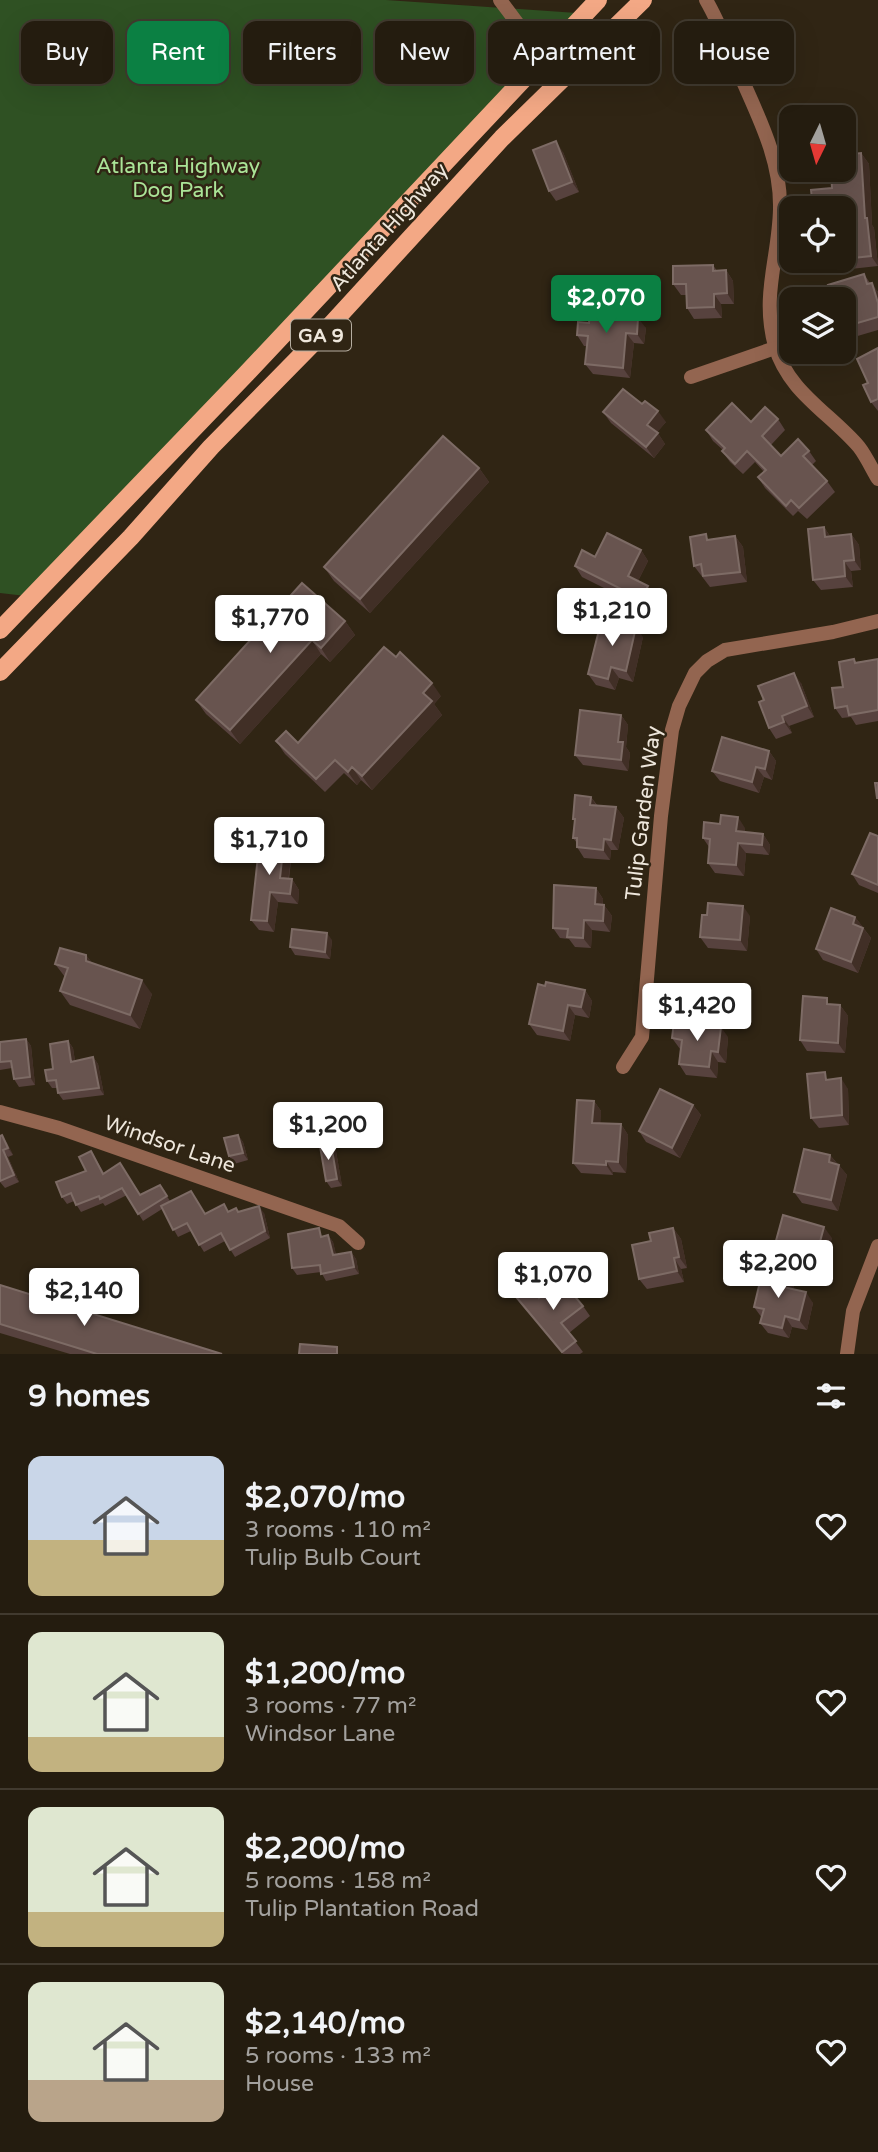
<!DOCTYPE html>
<meta charset="utf-8">
<style>
body{margin:0;font-family:"Varela Round",sans-serif;background:#2c2518;color:#f1f3f6;height:100vh;display:flex;flex-direction:column;font-size:26px;white-space:nowrap}
*{box-sizing:border-box;margin:0}
p{font-size:23px;color:#a3a19e}
.icon{flex:none;width:38px;height:38px;fill:none;stroke:currentColor;stroke-width:2;stroke-linecap:round;stroke-linejoin:round}
.map{position:relative;height:1354px;overflow:hidden}
.details{display:flex;flex-direction:column;background:#241c0f;flex:1}
.details>*{flex:none}
.top-card{position:absolute;left:21px;top:21px;width:836px;height:63px;display:flex;gap:14px}
.needle{width:46px;rotate:185deg}
.controls{position:absolute;left:779px;top:105px;display:grid;gap:14px}
.controls a{display:grid;place-items:center;width:77px;height:77px;border-radius:14px;background:#241c0f;box-shadow:0 7px 28px #0002,0 0 0 2px #413a2f;font-size:35px}
.price{position:absolute;translate:-50% -60px;padding:0 16px;border-radius:7px;background:#fff;color:#222;font-size:23px;line-height:46px;filter:drop-shadow(0 2px 4px #0008)}
.price::after{content:'';position:absolute;left:50%;top:42px;width:21px;height:16px;margin-left:-10px;background:inherit;clip-path:polygon(0 0,100% 0,50% 100%)}
.price.selected{background:#0b8043;color:#fff}
ul{padding:0;list-style:none}
li{display:flex;align-items:center;gap:21px;height:175px;padding:0 28px}
li+li{border-top:2px solid #413a2f}
li span{display:grid;place-items:center;flex:none;width:196px;height:140px;border-radius:14px;color:#555}
li>.icon{margin-inline-start:auto}
span .icon{width:84px;height:84px;fill:#fffc;stroke-width:1}
li b{font-size:30px}
h2{display:flex;justify-content:space-between;align-items:center;height:84px;padding:0 28px;font-size:30px}
.chip{padding:0 24px;border-radius:14px;background:#241c0f;box-shadow:0 7px 28px #0002,0 0 0 2px #413a2f;font-size:24px;line-height:63px}
.chip.selected{background:#0b8043;color:#fff}
.map>svg:first-child{display:block}
.park{fill:#2f5123}
.lines{fill:none;stroke-linecap:round;stroke-linejoin:round}
.street{stroke:#936550;stroke-width:14}
.primary{stroke:#f3a885;stroke-width:18}
.wall{fill:#57423e}
.shaded-wall{fill:#412f26}
.building{fill:#68544f;stroke:#7d6b65;stroke-width:2}
.labels{text-anchor:middle;stroke-width:5;stroke-linejoin:round;paint-order:stroke}
.shield{fill:#302514;stroke:#b5ada0;stroke-width:2}
.shield-label{font-size:19px;font-weight:bold;fill:#eee7dc}
.park-label{font-size:21px;fill:#aae497;stroke:#302514}
.street-label{font-size:21px;fill:#eee7dc;stroke:#302514}
</style>
<div class="map">
<svg width="878" height="1354" viewBox="0 0 878 1354">
<rect width="100%" height="100%" fill="#302514"/>
<polygon class="park" points="0,0 386,0 577,13 26,596 0,593"/>
<g class="lines">
<g class="street">
<polyline points="500,0 544,59 564,76"/>
<path d="M 706,0 C 720,24 730,51 741,77 C 760,120 781,161 780,209 C 779,258 761,295 775,346 C 788,392 830,413 859,447 C 866,456 872,469 878,479"/>
<polyline points="691,377 775,348"/>
<polyline points="623,1067 642,1037 661,816 672,730 679,706 695,673 707,661 725,650 833,632 878,621"/>
<polyline points="0,1112 59,1128 339,1226 358,1243"/>
<polyline points="847,1354 853,1311 878,1246"/>
</g>
<g class="primary">
<polyline points="0,630 247,373 598,0"/>
<polyline points="0,672 131,537 211,447 326,330 502,138 643,0"/>
</g>
</g>
<g class="wall">
<polygon points="563,152 579,192 556,201 549,191"/>
<polygon points="861,153 869,164 872,225 874,228 878,266 823,272 816,261 844,261 844,208 813,208 832,188"/>
<polygon points="713,265 717,271 726,270 733,281 734,304 721,304 722,318 694,319 687,308 686,295 681,295 673,284"/>
<polygon points="864,274 870,283 878,292 878,330 844,340 844,299"/>
<polygon points="623,314 623,316 646,328 644,344 634,343 630,378 593,374 585,364 587,346 584,346 577,335 589,323"/>
<polygon points="878,348 878,411 871,402 868,383"/>
<polygon points="603,412 666,422 657,432 665,444 654,458 611,423"/>
<polygon points="778,419 785,430 771,445 781,456 809,451 816,461 812,465 827,481 835,492 807,519 798,511 793,516 765,488 758,477 764,472 755,462 743,474 730,462 722,451 723,450 713,441 706,430 751,422"/>
<polygon points="479,468 489,482 370,613 334,581 324,567"/>
<polygon points="824,527 830,536 851,534 859,545 861,570 851,571 853,587 821,590 813,580"/>
<polygon points="735,536 743,547 747,582 710,587 694,566 710,540"/>
<polygon points="641,550 648,561 638,581 655,597 648,610 582,577 575,566 595,557"/>
<polygon points="345,621 355,635 330,662 321,654 240,744 206,714 196,700"/>
<polygon points="643,637 633,682 619,678 615,690 596,685 588,674"/>
<polygon points="854,659 856,662 878,659 878,721 856,725 851,717 842,718 835,708"/>
<polygon points="801,683 814,717 789,726 792,733 776,739 769,728"/>
<polygon points="441,696 434,704 442,715 372,790 361,780 357,785 344,773 325,792 285,754 276,741 298,743"/>
<polygon points="621,715 628,725 626,747 630,753 628,771 583,765 575,755"/>
<polygon points="769,751 776,761 772,780 764,777 759,793 720,781 712,771"/>
<polygon points="591,797 597,805 616,807 624,818 618,850 611,850 610,860 584,858 577,847 577,843 573,838 575,822 573,819"/>
<polygon points="745,828 745,832 763,834 770,845 769,855 746,853 744,876 715,873 708,863 709,847 703,838"/>
<polygon points="878,836 878,893 859,885 852,874"/>
<polygon points="284,841 292,851 289,879 292,879 299,890 298,904 278,902 274,932 259,930 251,920"/>
<polygon points="596,888 603,899 603,905 604,905 612,916 610,932 592,930 591,948 575,947 569,939 560,938 553,928"/>
<polygon points="707,915 750,916 747,951 708,948 700,937"/>
<polygon points="855,917 871,938 858,973 823,960 816,949"/>
<polygon points="332,940 330,959 295,955 290,947"/>
<polygon points="86,955 92,963 152,994 140,1029 70,1005 60,991 65,977 55,964"/>
<polygon points="585,990 592,1001 589,1018 575,1015 570,1041 537,1035 529,1024"/>
<polygon points="832,1005 840,1005 848,1016 845,1053 807,1051 800,1040"/>
<polygon points="728,1037 726,1063 718,1062 717,1078 686,1075 679,1064 680,1049 672,1038"/>
<polygon points="26,1039 31,1046 35,1085 19,1087 14,1079 12,1068 0,1070 0,1042"/>
<polygon points="68,1041 73,1048 75,1061 93,1057 98,1064 104,1095 63,1100 58,1093 57,1088 52,1088 47,1081"/>
<polygon points="830,1079 848,1089 849,1125 819,1128 811,1118"/>
<polygon points="594,1101 601,1111 600,1123 621,1124 628,1135 626,1173 613,1172 613,1175 581,1173 573,1163"/>
<polygon points="693,1105 701,1115 680,1158 646,1142 639,1131"/>
<polygon points="238,1135 243,1142 248,1160 234,1164 229,1156"/>
<polygon points="0,1136 7,1143 13,1155 8,1157 19,1182 5,1188 0,1182"/>
<polygon points="331,1144 336,1151 342,1186 331,1188 326,1181"/>
<polygon points="91,1151 104,1173 140,1195 160,1185 170,1201 206,1214 229,1211 264,1213 270,1238 235,1257 225,1241 204,1252 191,1231 178,1237 162,1209 143,1221 127,1195 105,1206 103,1203 81,1212 74,1201 67,1204 62,1197 86,1171"/>
<polygon points="830,1155 847,1175 838,1211 802,1203 794,1192"/>
<polygon points="673,1228 681,1239 687,1268 681,1269 684,1282 647,1289 639,1279"/>
<polygon points="328,1235 333,1242 336,1255 351,1252 356,1259 359,1274 326,1281 321,1272 297,1275 292,1268 324,1236"/>
<polygon points="832,1238 825,1260 816,1257 813,1268 781,1259 774,1248"/>
<polygon points="0,1285 1,1285 222,1354 70,1354 0,1333"/>
<polygon points="794,1285 793,1289 813,1303 807,1330 792,1327 789,1338 768,1333 760,1323 762,1318 754,1307"/>
<polygon points="517,1298 539,1298 583,1306 590,1316 569,1333 583,1352 580,1354 563,1354"/>
</g>
<g class="shaded-wall">
<polygon points="556,141 563,152 579,192 572,182"/>
<polygon points="861,153 869,164 872,225 874,228 878,266 871,256 865,218"/>
<polygon points="726,270 733,281 734,304 727,293"/>
<polygon points="872,283 878,292 878,303"/>
<polygon points="714,294 721,304 722,318 714,307"/>
<polygon points="615,303 623,314 622,326 614,315"/>
<polygon points="638,318 646,328 644,344 637,334"/>
<polygon points="626,333 634,343 630,378 623,368"/>
<polygon points="658,411 666,422 655,435 647,425"/>
<polygon points="658,433 665,444 654,458 646,447"/>
<polygon points="479,468 489,482 370,613 360,599"/>
<polygon points="824,527 831,538 825,537"/>
<polygon points="851,534 859,545 861,570 854,560"/>
<polygon points="735,536 743,547 747,582 740,572"/>
<polygon points="641,550 648,561 635,587 628,576"/>
<polygon points="844,561 851,571 853,587 845,576"/>
<polygon points="648,586 655,597 648,610 641,599"/>
<polygon points="345,621 355,635 330,662 321,648"/>
<polygon points="636,627 643,637 633,682 626,671"/>
<polygon points="312,640 321,654 240,744 230,730"/>
<polygon points="611,667 619,678 615,690 608,679"/>
<polygon points="794,673 801,683 814,717 807,706"/>
<polygon points="432,683 441,696 434,704 442,715 372,790 362,776 423,693"/>
<polygon points="621,715 628,725 626,747 630,753 628,771 621,760 618,742"/>
<polygon points="782,716 789,726 792,733 784,722"/>
<polygon points="769,751 776,761 772,780 765,769"/>
<polygon points="352,767 361,780 357,785 348,772"/>
<polygon points="756,767 764,777 759,793 752,782"/>
<polygon points="591,797 598,808 590,805"/>
<polygon points="616,807 624,818 618,850 611,840"/>
<polygon points="738,817 745,828 744,842 736,831"/>
<polygon points="763,834 770,845 769,855 762,845"/>
<polygon points="604,839 611,850 610,860 603,850"/>
<polygon points="284,841 292,851 287,889 280,878"/>
<polygon points="738,843 746,853 744,876 736,865"/>
<polygon points="292,879 299,890 298,904 290,894"/>
<polygon points="596,888 603,899 602,915 595,904"/>
<polygon points="270,892 278,902 274,932 267,921"/>
<polygon points="604,905 612,916 610,932 603,921"/>
<polygon points="743,906 750,916 747,951 740,940"/>
<polygon points="855,917 863,927 853,924"/>
<polygon points="584,920 592,930 591,948 583,938"/>
<polygon points="863,928 871,938 858,973 851,962"/>
<polygon points="327,933 332,940 330,959 325,952"/>
<polygon points="86,955 96,968 86,961"/>
<polygon points="142,980 152,994 140,1029 130,1015"/>
<polygon points="585,990 592,1001 589,1018 581,1007"/>
<polygon points="568,1005 575,1015 570,1041 563,1031"/>
<polygon points="840,1005 848,1016 845,1053 838,1043"/>
<polygon points="721,1027 728,1037 726,1063 718,1052"/>
<polygon points="26,1039 31,1046 35,1085 30,1077"/>
<polygon points="68,1041 73,1048 76,1069 71,1062"/>
<polygon points="711,1051 718,1062 717,1078 709,1067"/>
<polygon points="93,1057 98,1064 104,1095 99,1088"/>
<polygon points="841,1078 848,1089 849,1125 842,1115"/>
<polygon points="594,1101 601,1111 600,1133 592,1123"/>
<polygon points="693,1105 701,1115 680,1158 672,1148"/>
<polygon points="621,1124 628,1135 626,1173 618,1162"/>
<polygon points="2,1135 7,1143 13,1155 8,1148"/>
<polygon points="238,1135 243,1142 248,1160 243,1153"/>
<polygon points="331,1144 336,1151 342,1186 337,1179"/>
<polygon points="3,1150 8,1157 19,1182 14,1175"/>
<polygon points="830,1155 838,1165 829,1162"/>
<polygon points="606,1161 613,1172 613,1175 606,1165"/>
<polygon points="839,1165 847,1175 838,1211 831,1200"/>
<polygon points="259,1206 264,1213 270,1238 265,1231"/>
<polygon points="824,1227 832,1238 825,1260 818,1249"/>
<polygon points="673,1228 681,1239 687,1268 679,1257"/>
<polygon points="328,1235 333,1242 338,1262 333,1255"/>
<polygon points="809,1247 816,1257 813,1268 806,1257"/>
<polygon points="351,1252 356,1259 359,1274 354,1267"/>
<polygon points="674,1258 681,1269 684,1282 677,1271"/>
<polygon points="786,1274 794,1285 791,1298 783,1287"/>
<polygon points="806,1292 813,1303 807,1330 799,1320"/>
<polygon points="785,1316 792,1327 789,1338 782,1328"/>
</g>
<g class="building">
<polygon points="556,141 572,182 549,191 533,150"/>
<polygon points="861,153 865,218 867,218 871,256 844,259 844,208 836,208 836,207 813,208 811,190 832,188 831,170 844,170 844,155"/>
<polygon points="713,265 713,271 726,270 727,293 714,294 714,307 687,308 686,284 673,284 673,266"/>
<polygon points="864,274 867,284 872,283 878,303 878,317 844,327 844,299 833,299 828,285"/>
<polygon points="591,301 615,303 614,315 638,318 637,334 626,333 623,368 585,364 588,336 577,335 578,322 589,323"/>
<polygon points="878,348 878,399 871,402 863,385 868,383 857,359"/>
<polygon points="623,389 642,404 645,401 658,411 647,425 658,433 646,447 603,412"/>
<polygon points="732,403 751,422 765,407 778,419 762,436 781,456 798,439 809,451 803,456 827,481 799,508 791,500 786,506 758,477 766,470 747,451 735,464 722,451 725,448 706,430"/>
<polygon points="443,436 479,468 360,599 324,567"/>
<polygon points="824,527 825,537 851,534 854,560 844,561 845,576 813,580 808,529"/>
<polygon points="607,533 641,550 628,576 648,586 641,599 575,566 582,550 595,557"/>
<polygon points="706,534 707,540 735,536 740,572 703,576 701,564 694,566 690,537"/>
<polygon points="302,583 345,621 321,648 312,640 230,730 196,700"/>
<polygon points="602,618 636,627 626,671 611,667 608,679 588,674"/>
<polygon points="384,647 396,657 400,652 432,683 423,693 432,701 362,776 352,767 348,772 335,760 316,779 276,741 286,731 298,743"/>
<polygon points="854,659 855,663 878,659 878,710 849,715 847,706 835,708 832,688 843,687 839,662"/>
<polygon points="794,673 807,706 782,716 784,722 769,728 759,702 764,700 758,686"/>
<polygon points="580,710 621,715 618,742 623,742 621,760 575,755"/>
<polygon points="722,737 769,751 765,769 756,767 752,782 712,771"/>
<polygon points="875,783 878,783 878,798 877,798"/>
<polygon points="575,795 591,797 590,805 616,807 611,840 604,839 603,850 577,847 577,838 573,838 575,819 573,819"/>
<polygon points="721,815 738,817 736,831 763,834 762,845 738,843 736,865 708,863 710,839 703,838 704,822 720,824"/>
<polygon points="870,833 878,836 878,885 852,874"/>
<polygon points="260,838 284,841 280,878 292,879 290,894 270,892 267,921 251,920"/>
<polygon points="554,885 596,888 595,904 604,905 603,921 584,920 583,938 567,937 568,929 553,928"/>
<polygon points="708,903 743,906 740,940 700,937 702,915 707,915"/>
<polygon points="831,908 855,917 853,924 863,928 851,962 816,949"/>
<polygon points="292,929 327,933 325,952 290,947"/>
<polygon points="60,948 86,955 86,961 142,980 130,1015 60,991 68,968 55,964"/>
<polygon points="546,982 585,990 581,1007 568,1005 563,1031 529,1024 538,984 545,986"/>
<polygon points="803,996 827,998 827,1004 840,1005 838,1043 800,1040"/>
<polygon points="674,1022 721,1027 718,1052 711,1051 709,1067 679,1064 682,1040 672,1038"/>
<polygon points="26,1039 30,1077 14,1079 11,1061 0,1062 0,1042"/>
<polygon points="68,1041 71,1062 93,1057 99,1088 58,1093 56,1080 47,1081 45,1070 53,1069 50,1044"/>
<polygon points="825,1072 826,1080 841,1078 842,1115 811,1118 807,1074"/>
<polygon points="660,1089 693,1105 672,1148 639,1131"/>
<polygon points="577,1100 594,1101 592,1123 621,1124 618,1162 606,1161 606,1165 573,1163"/>
<polygon points="2,1135 8,1148 3,1150 14,1175 0,1181 0,1136"/>
<polygon points="238,1135 243,1153 229,1156 224,1138"/>
<polygon points="331,1144 337,1179 326,1181 320,1146"/>
<polygon points="804,1149 830,1155 829,1162 839,1165 831,1200 794,1192"/>
<polygon points="91,1151 103,1174 120,1163 140,1195 160,1185 167,1196 138,1214 122,1188 100,1199 99,1196 76,1205 71,1193 62,1197 56,1182 86,1171 79,1157"/>
<polygon points="191,1191 205,1214 224,1204 228,1212 236,1208 238,1212 259,1206 265,1231 230,1250 221,1233 199,1245 187,1223 173,1230 161,1206"/>
<polygon points="783,1215 824,1227 818,1249 809,1247 806,1257 774,1248"/>
<polygon points="319,1228 321,1237 328,1235 333,1255 351,1252 354,1267 321,1274 320,1265 292,1268 288,1234"/>
<polygon points="673,1228 679,1257 674,1258 677,1271 639,1279 632,1245 651,1241 649,1233"/>
<polygon points="763,1269 786,1274 783,1287 806,1292 799,1320 785,1316 782,1328 760,1323 764,1309 754,1307"/>
<polygon points="561,1280 583,1306 561,1323 576,1341 562,1352 517,1298 530,1287 539,1298"/>
<polygon points="0,1285 222,1354 97,1354 0,1324"/>
<polygon points="300,1344 337,1347 337,1354 299,1354"/>
</g>
<g class="labels">
<rect class="shield" x="291" y="319.5" width="60" height="31" rx="5"/>
<g class="shield-label">
<text x="321" y="342">GA 9</text>
</g>
<g class="park-label">
<text x="178" y="173">Atlanta Highway<tspan x="178" dy="24">Dog Park</tspan></text>
</g>
<g class="street-label">
<text transform="translate(389 227) rotate(-48)" y="7">Atlanta Highway</text>
<text transform="translate(643 813) rotate(-83)" y="7">Tulip Garden Way</text>
<text transform="translate(170 1144) rotate(19)" y="7">Windsor Lane</text>
</g>
</g>
</svg>
<div class="controls">
<a><svg class="needle" viewBox="-14 -14 28 28"><path d="M0-13l5 13h-10z" fill="#e53935"/><path d="M0 13l5-13h-10z" fill="#a3a19e"/></svg></a>
<a><svg class="icon" aria-label="locate" viewBox="0 0 24 24"><circle cx="12" cy="12" r="6"/><path d="M12 2v4M12 18v4M2 12h4M18 12h4"/></svg></a>
<a><svg class="icon" aria-label="layers" viewBox="0 0 24 24"><path d="M12 4l9 5-9 5-9-5zM3 14l9 5 9-5"/></svg></a>
</div>
<b class="price selected" style="left:606px;top:335px">$2,070</b>
<b class="price" style="left:612px;top:648px">$1,210</b>
<b class="price" style="left:270px;top:655px">$1,770</b>
<b class="price" style="left:269px;top:877px">$1,710</b>
<b class="price" style="left:697px;top:1043px">$1,420</b>
<b class="price" style="left:328px;top:1162px">$1,200</b>
<b class="price" style="left:778px;top:1300px">$2,200</b>
<b class="price" style="left:553px;top:1312px">$1,070</b>
<b class="price" style="left:84px;top:1328px">$2,140</b>
<div class="top-card">
<a class="chip">Buy</a>
<a class="chip selected">Rent</a>
<a class="chip">Filters</a>
<a class="chip">New</a>
<a class="chip">Apartment</a>
<a class="chip">House</a>
</div>
</div>
<section class="details">
<h2>9 homes<svg class="icon" aria-label="filters" viewBox="0 0 24 24"><path d="M4 7h16M4 17h16"/><circle cx="9" cy="7" r="2"/><circle cx="15" cy="17" r="2"/></svg></h2>
<ul>
<li><span style="background:linear-gradient(#c9d6e8 60%,#c2b280 0)"><svg class="icon" aria-label="home" viewBox="0 0 24 24"><path d="M3 11l9-7 9 7M6 9v11h12V9"/></svg></span><div><b>$2,070/mo</b><p>3 rooms · 110 m²</p><p>Tulip Bulb Court</p></div><svg class="icon" aria-label="heart" viewBox="0 0 24 24"><path d="M12 20l-8-8c-3-5 5-10 8-4 3-6 11-1 8 4z"/></svg></li>
<li><span style="background:linear-gradient(#dfe7d0 75%,#c2b280 0)"><svg class="icon" aria-label="home" viewBox="0 0 24 24"><path d="M3 11l9-7 9 7M6 9v11h12V9"/></svg></span><div><b>$1,200/mo</b><p>3 rooms · 77 m²</p><p>Windsor Lane</p></div><svg class="icon" aria-label="heart" viewBox="0 0 24 24"><path d="M12 20l-8-8c-3-5 5-10 8-4 3-6 11-1 8 4z"/></svg></li>
<li><span style="background:linear-gradient(#dfe7d0 75%,#c2b280 0)"><svg class="icon" aria-label="home" viewBox="0 0 24 24"><path d="M3 11l9-7 9 7M6 9v11h12V9"/></svg></span><div><b>$2,200/mo</b><p>5 rooms · 158 m²</p><p>Tulip Plantation Road</p></div><svg class="icon" aria-label="heart" viewBox="0 0 24 24"><path d="M12 20l-8-8c-3-5 5-10 8-4 3-6 11-1 8 4z"/></svg></li>
<li><span style="background:linear-gradient(#dfe7d0 70%,#b9a48a 0)"><svg class="icon" aria-label="home" viewBox="0 0 24 24"><path d="M3 11l9-7 9 7M6 9v11h12V9"/></svg></span><div><b>$2,140/mo</b><p>5 rooms · 133 m²</p><p>House</p></div><svg class="icon" aria-label="heart" viewBox="0 0 24 24"><path d="M12 20l-8-8c-3-5 5-10 8-4 3-6 11-1 8 4z"/></svg></li>
</ul>
</section>
